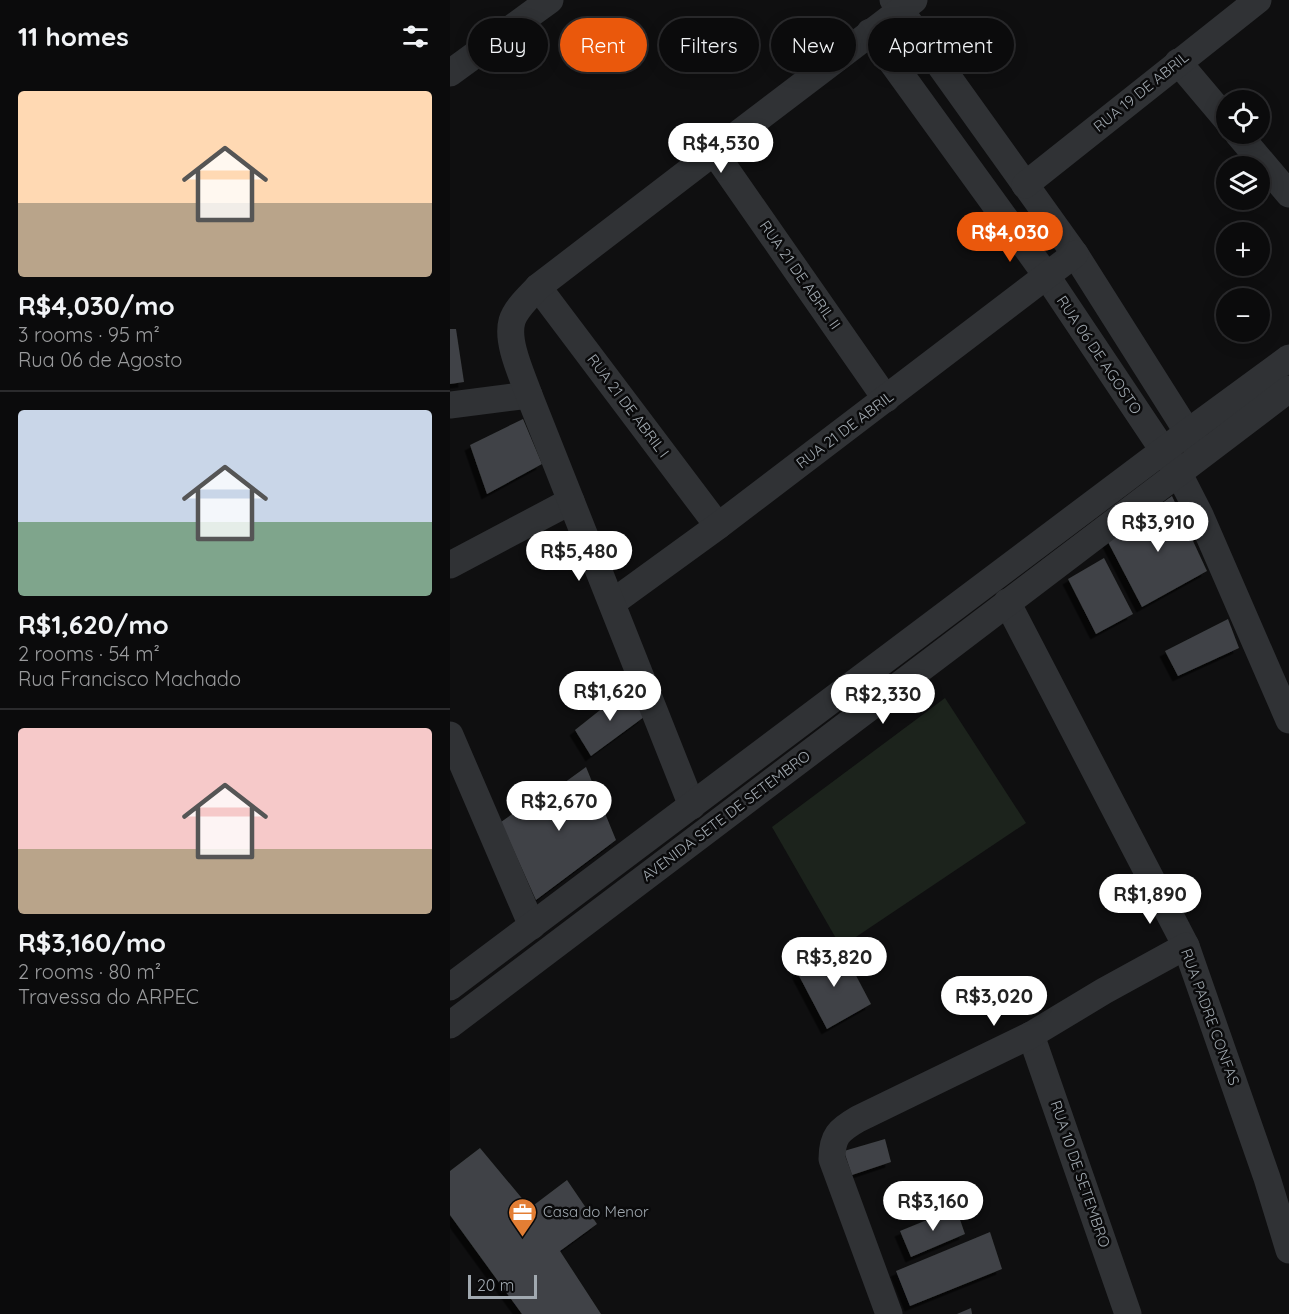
<!DOCTYPE html>
<meta charset="utf-8">
<style>
body{margin:0;font-family:Quicksand,sans-serif;background:#141415;color:#f1f3f6;height:100vh;display:flex;flex-direction:column;font-size:22px;white-space:nowrap}
*{box-sizing:border-box;margin:0}
p{font-size:20px;color:#9a9b9d}
.icon{flex:none;width:33px;height:33px;fill:none;stroke:currentColor;stroke-width:2;stroke-linecap:round;stroke-linejoin:round}
.map{position:relative;flex:1;overflow:hidden}
.details{display:flex;flex-direction:column;background:#0b0b0c;width:450px}
.details>*{flex:none}
.banner{position:absolute;left:18px;top:18px;width:570px;height:54px;display:flex;gap:12px}
.controls{position:absolute;left:766px;top:90px;display:grid;gap:12px}
.controls a{display:grid;place-items:center;width:54px;height:54px;border-radius:50%;background:#0b0b0c;box-shadow:0 3px 15px #0003,0 0 0 2px #2b2b2d;font-size:30px}
.scale{position:absolute;left:18px;bottom:15px;width:69px;box-sizing:border-box;padding-left:6px;border:3px solid #a1a9b0;border-top:0;font-size:16px;line-height:21px;white-space:nowrap;color:#a1a9b0;-webkit-text-stroke:4px #0a0a0b;paint-order:stroke}
.price{position:absolute;translate:-50% -51px;padding:0 14px;border-radius:21px;background:#fff;color:#222;font-size:20px;line-height:39px;filter:drop-shadow(0 2px 3px #0008)}
.price::after{content:'';position:absolute;left:50%;top:36px;width:18px;height:14px;margin-left:-9px;background:inherit;clip-path:polygon(0 0,100% 0,50% 100%)}
.price.selected{background:#ea580c;color:#fff}
ul{padding:0;list-style:none}
li{display:grid;align-content:center;gap:12px;height:318px;padding:0 18px}
li+li{border-top:2px solid #2b2b2d}
li span{display:grid;place-items:center;height:186px;border-radius:6px;color:#555}
li>.icon{margin-inline-start:auto}
span .icon{width:108px;height:108px;fill:#fffc;stroke-width:1}
li b{font-size:26px}
h2{display:flex;justify-content:space-between;align-items:center;height:72px;padding:0 18px;font-size:26px}
.tag{padding:0 21px;border-radius:27px;background:#0b0b0c;box-shadow:0 3px 15px #0003,0 0 0 2px #2b2b2d;font-size:21px;line-height:54px}
.tag.selected{background:#ea580c;color:#fff}
main{display:flex;flex:1;min-height:0}
.map>svg:first-child{display:block}
.green{fill:#1c231c}
.building{fill:#404346;filter:url(#shadow)}
.lines{fill:none;stroke-linecap:round;stroke-linejoin:round}
.minor{stroke:#303235;stroke-width:27}
.labels{text-anchor:middle;stroke-width:5;stroke-linejoin:round;paint-order:stroke}
.street-label{font-size:15px;fill:#a1a9b0;stroke:#0a0a0b}
.poi-label{font-size:15px;fill:#a1a9b0;stroke:#0a0a0b;text-anchor:start}
</style>
<main>
<section class="details">
<h2>11 homes<svg class="icon" aria-label="filters" viewBox="0 0 24 24"><path d="M4 7h16M4 17h16"/><circle cx="9" cy="7" r="2"/><circle cx="15" cy="17" r="2"/></svg></h2>
<ul>
<li><span style="background:linear-gradient(#ffd9b3 60%,#b9a48a 0)"><svg class="icon" aria-label="home" viewBox="0 0 24 24"><path d="M3 11l9-7 9 7M6 9v11h12V9"/></svg></span><div><b>R$4,030/mo</b><p>3 rooms · 95 m²</p><p>Rua 06 de Agosto</p></div></li>
<li><span style="background:linear-gradient(#c9d6e8 60%,#7fa58c 0)"><svg class="icon" aria-label="home" viewBox="0 0 24 24"><path d="M3 11l9-7 9 7M6 9v11h12V9"/></svg></span><div><b>R$1,620/mo</b><p>2 rooms · 54 m²</p><p>Rua Francisco Machado</p></div></li>
<li><span style="background:linear-gradient(#f6c9c9 65%,#b9a48a 0)"><svg class="icon" aria-label="home" viewBox="0 0 24 24"><path d="M3 11l9-7 9 7M6 9v11h12V9"/></svg></span><div><b>R$3,160/mo</b><p>2 rooms · 80 m²</p><p>Travessa do ARPEC</p></div></li>
</ul>
</section>
<div class="map">
<svg width="839" height="1314" viewBox="0 0 839 1314">
<defs>
<filter id="shadow"><feDropShadow dx="-5.5" dy="5.5" stdDeviation="0" flood-color="#0009"/></filter>
</defs>
<rect width="100%" height="100%" fill="#0f0f10"/>
<polygon class="green" points="495,698 576,823 391,947 322,827"/>
<g class="building">
<polygon points="0,329 6,329 14,382 0,384"/>
<polygon points="73,419 92,464 37,494 20,445"/>
<polygon points="722,496 757,571 692,607 658,542"/>
<polygon points="654,558 683,614 646,634 618,579"/>
<polygon points="778,619 789,648 728,676 715,651"/>
<polygon points="179,687 194,717 141,756 125,730"/>
<polygon points="136,767 166,840 86,900 51,822 105,784 107,788"/>
<polygon points="391,947 421,1004 377,1029 347,972"/>
<polygon points="435,1139 441,1162 402,1175 394,1151"/>
<polygon points="30,1148 80,1208 117,1180 147,1224 110,1251 151,1314 72,1314 0,1215 0,1171"/>
<polygon points="506,1208 515,1234 461,1257 450,1231"/>
<polygon points="540,1232 552,1269 460,1306 446,1271"/>
<polygon points="521,1308 522,1314 507,1314"/>
</g>
<g class="lines">
<g class="minor">
<polyline points="443,0 625,254 747,447"/>
<polyline points="420,32 596,275 729,474 750,515 839,720"/>
<polyline points="728,62 777,120"/>
<polyline points="0,73 100,0"/>
<polyline points="788,134 839,194"/>
<polyline points="264,152 436,399"/>
<polyline points="575,185 808,0"/>
<polyline points="88,287 268,526"/>
<polyline points="0,405 79,395"/>
<polyline points="0,565 121,501"/>
<polyline points="557,602 736,946 817,1178 839,1250"/>
<polyline points="162,603 268,526 625,254"/>
<polyline points="0,735 82,926"/>
<path d="M 242,806 L 79,395 C 72,375 56,342 62,321 C 66,308 79,297 88,287 L 264,152 L 464,0"/>
<polyline points="0,987 738,432 839,358"/>
<path d="M 0,1025 C 280,813 560,602 839,389"/>
<polyline points="581,1035 678,1314"/>
<path d="M 439,1314 L 382,1159 C 382,1136 389,1130 408,1119 L 581,1035 L 654,991 L 736,946"/>
</g>
</g>
<defs>
<symbol id="office-pin" viewBox="-11 -11 22 30"><path d="M0 17L-7.5 6A9.5 9.5 0 1 1 7.5 6Z" fill="#e37e34" stroke="#0a0a0b"/><path d="M-6-3h4V-5.5h4V-3h4V5H-6ZM-1-4.5V-3h2v-1.5ZM-6 0V1H6V0Z" fill="#fff"/></symbol>
</defs>
<g fill-rule="evenodd">
<use href="#office-pin" x="56" y="1196" width="33" height="45"/>
</g>
<g class="labels">
<g class="street-label">
<text transform="translate(691 92) rotate(-39)" y="5">RUA 19 DE ABRIL</text>
<text transform="translate(350 275) rotate(55)" y="5">RUA 21 DE ABRIL II</text>
<text transform="translate(649 355) rotate(56)" y="5">RUA 06 DE AGOSTO</text>
<text transform="translate(178 406) rotate(53)" y="5">RUA 21 DE ABRIL I</text>
<text transform="translate(395 430) rotate(-37)" y="5">RUA 21 DE ABRIL</text>
<text transform="translate(276 816) rotate(-37)" y="5">AVENIDA SETE DE SETEMBRO</text>
<text transform="translate(760 1017) rotate(70)" y="5">RUA PADRE CONFAS</text>
<text transform="translate(630 1174) rotate(71)" y="5">RUA 10 DE SETEMBRO</text>
</g>
<g class="poi-label">
<text x="93" y="1217">Casa do Menor</text>
</g>
</g>
</svg>
<div class="controls">
<a><svg class="icon" aria-label="locate" viewBox="0 0 24 24"><circle cx="12" cy="12" r="6"/><path d="M12 2v4M12 18v4M2 12h4M18 12h4"/></svg></a>
<a><svg class="icon" aria-label="layers" viewBox="0 0 24 24"><path d="M12 4l9 5-9 5-9-5zM3 14l9 5 9-5"/></svg></a>
<a>+</a>
<a>−</a>
</div>
<div class="scale">20 m</div>
<b class="price" style="left:271px;top:174px">R$4,530</b>
<b class="price selected" style="left:560px;top:263px">R$4,030</b>
<b class="price" style="left:708px;top:553px">R$3,910</b>
<b class="price" style="left:129px;top:582px">R$5,480</b>
<b class="price" style="left:160px;top:722px">R$1,620</b>
<b class="price" style="left:433px;top:725px">R$2,330</b>
<b class="price" style="left:109px;top:832px">R$2,670</b>
<b class="price" style="left:700px;top:925px">R$1,890</b>
<b class="price" style="left:384px;top:988px">R$3,820</b>
<b class="price" style="left:544px;top:1027px">R$3,020</b>
<b class="price" style="left:483px;top:1232px">R$3,160</b>
<div class="banner">
<a class="tag">Buy</a>
<a class="tag selected">Rent</a>
<a class="tag">Filters</a>
<a class="tag">New</a>
<a class="tag">Apartment</a>
</div>
</div>
</main>
